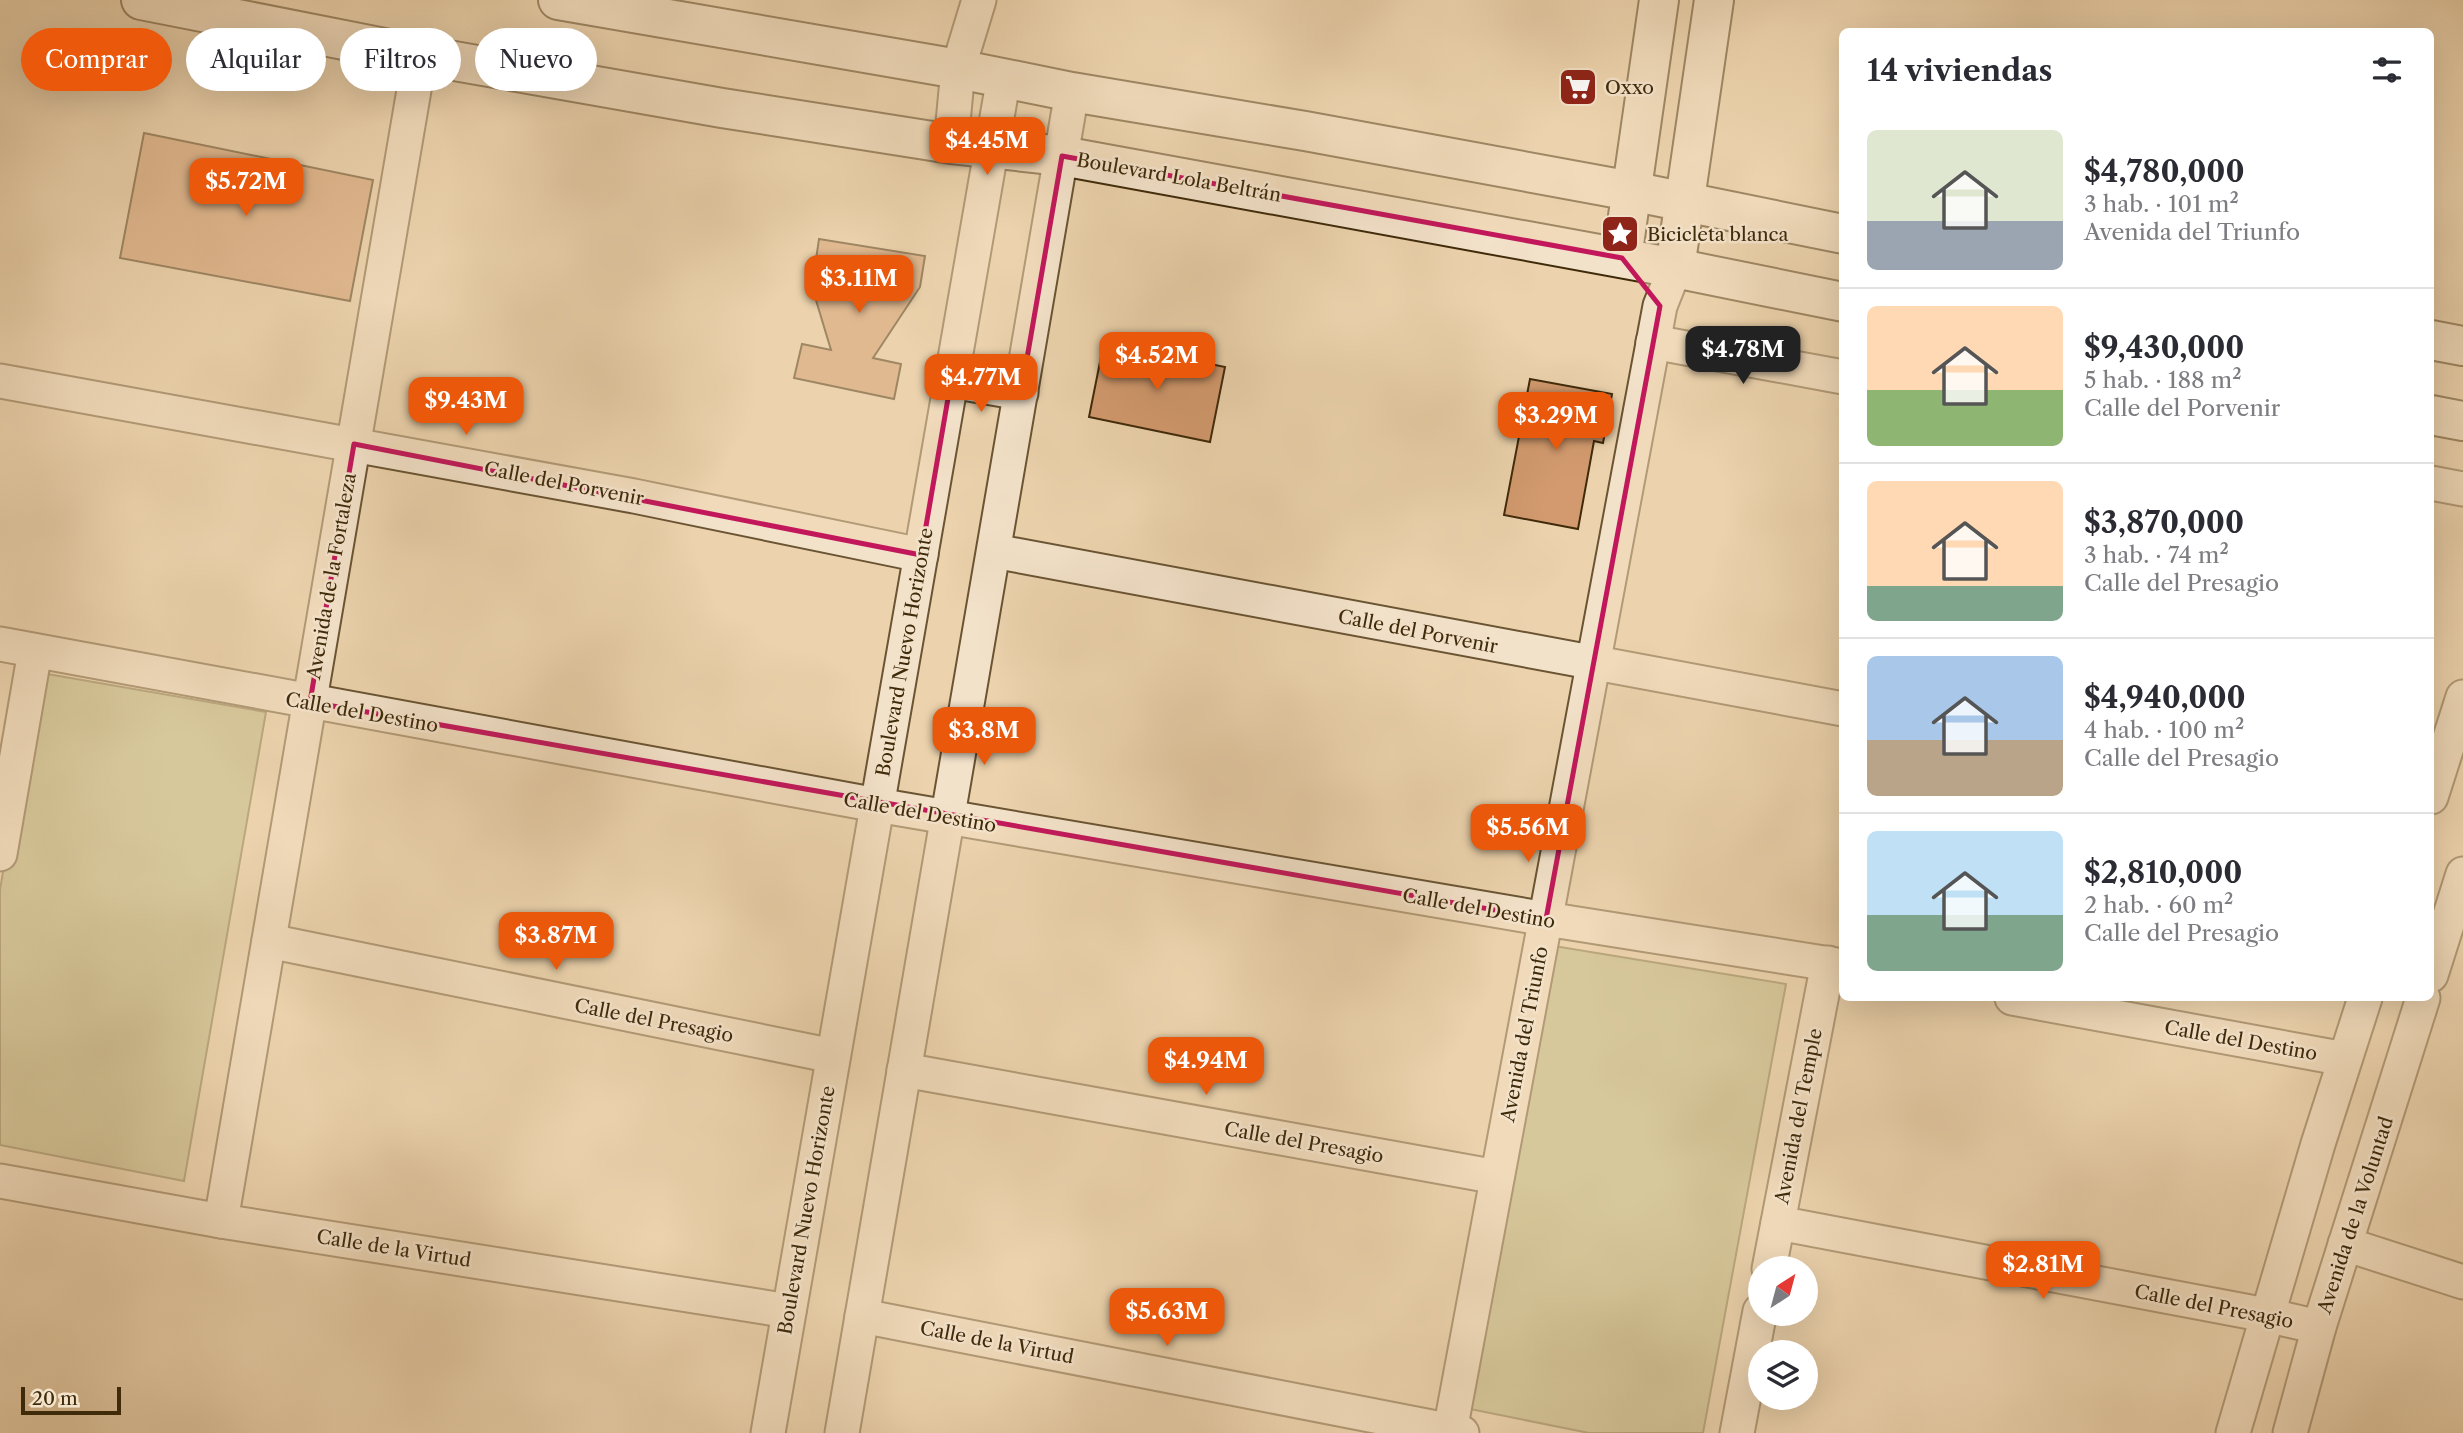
<!DOCTYPE html>
<html lang="es">
<meta charset="utf-8">
<style>
body{margin:0;font-family:"Libre Caslon Text",serif;background:#f2f2f3;color:#2b2b33;height:100vh;display:flex;flex-direction:column;font-size:26px;white-space:nowrap}
*{box-sizing:border-box;margin:0}
p{font-size:23px;color:#7c7c81}
.icon{flex:none;width:38px;height:38px;fill:none;stroke:currentColor;stroke-width:2;stroke-linecap:round;stroke-linejoin:round}
.map{position:relative;flex:1;overflow:hidden}
.drawer{position:absolute;left:1839px;top:28px;width:595px;height:973px;display:flex;flex-direction:column;background:#fff;border-radius:10px;box-shadow:0 7px 28px #0002}
.drawer>*{flex:none}
.top-card{position:absolute;left:21px;top:28px;width:665px;height:63px;display:flex;gap:14px}
.needle{width:46px;rotate:36deg}
.buttons{position:absolute;left:1748px;top:1256px;display:grid;gap:14px}
.buttons a{display:grid;place-items:center;width:70px;height:70px;border-radius:50%;background:#fff;box-shadow:0 7px 28px #0002;font-size:35px}
.scale{position:absolute;left:21px;bottom:18px;width:100px;box-sizing:border-box;padding-left:7px;border:4px solid #3f2a0a;border-top:0;font-size:19px;line-height:24px;white-space:nowrap;color:#3f2a0a;-webkit-text-stroke:5px #f3e2ca;paint-order:stroke}
.price{position:absolute;translate:-50% -60px;padding:0 16px;border-radius:14px;background:#ea580c;color:#fff;font-size:23px;line-height:46px;filter:drop-shadow(0 2px 4px #0008)}
.price::after{content:'';position:absolute;left:50%;top:42px;width:21px;height:16px;margin-left:-10px;background:inherit;clip-path:polygon(0 0,100% 0,50% 100%)}
.price.current{background:#222;color:#fff}
ul{padding:0;list-style:none}
li{display:flex;align-items:center;gap:21px;height:175px;padding:0 28px}
li+li{border-top:2px solid #e1e1e2}
li span{display:grid;place-items:center;flex:none;width:196px;height:140px;border-radius:10px;color:#555}
li>.icon{margin-inline-start:auto}
span .icon{width:84px;height:84px;fill:#fffc;stroke-width:1}
li b{font-size:30px}
h2{display:flex;justify-content:space-between;align-items:center;height:84px;padding:0 28px;font-size:30px}
.chip{padding:0 24px;border-radius:32px;background:#fff;box-shadow:0 7px 28px #0002;font-size:24px;line-height:63px}
.chip.current{background:#ea580c;color:#fff}
.map>svg:first-child{display:block}
.green{fill:#bdbb86;stroke:#7e7248;stroke-width:2}
.building{fill:#d29a6e;stroke:#3f2a0a;stroke-width:2}
.lines{fill:none;stroke-linecap:round;stroke-linejoin:round}
.street-casing{stroke:#6a5433;stroke-width:37}
.secondary-casing{stroke:#3f2a0a;stroke-width:42}
.street{stroke:#f3e2ca;stroke-width:33}
.secondary{stroke:#f3e2ca;stroke-width:38}
.marked{fill:none;stroke:#c2185b;stroke-width:5;stroke-linejoin:round}
.labels{text-anchor:middle;stroke-width:5;stroke-linejoin:round;paint-order:stroke}
.poi-label{font-size:19px;fill:#3f2a0a;stroke:#f3e2ca;text-anchor:start}
.street-label{font-size:19px;fill:#3f2a0a;stroke:#f3e2ca}
</style>
<div class="map">
<svg width="2463" height="1433" viewBox="0 0 2463 1433">
<rect width="100%" height="100%" fill="#ecd3ad"/>
<filter id="stains"><feTurbulence type="fractalNoise" baseFrequency=".00286" numOctaves="4"/><feColorMatrix values="0 0 0 0 .2 0 0 0 0 .09 0 0 0 0 .02 0 0 0 .5 -.17"/></filter>
<radialGradient id="worn" r=".72"><stop offset=".6" stop-color="#630" stop-opacity="0"/><stop offset="1" stop-color="#630" stop-opacity=".3"/></radialGradient>
<g class="green">
<polygon points="36,672 266,712 184,1181 0,1145 0,890"/>
<polygon points="1554,946 1786,984 1703,1433 1589,1433 1470,1409"/>
</g>
<g class="building">
<polygon points="144,133 373,180 350,301 120,258"/>
<polygon points="819,239 925,256 920,287 873,358 901,364 894,399 794,378 802,344 831,350 812,287"/>
<polygon points="1104,342 1225,367 1210,442 1089,417"/>
<polygon points="1530,379 1612,394 1603,443 1594,441 1578,529 1504,515"/>
</g>
<g class="lines">
<defs>
<g id="street">
<polyline points="951,144 958,69 979,0"/>
<polyline points="1653,342 1843,377"/>
<polyline points="0,381 634,496 921,555"/>
<polyline points="951,381 1021,393"/>
<polyline points="2431,483 2463,489"/>
<polyline points="994,551 1843,709"/>
<polyline points="0,644 877,805 1546,919 1843,966"/>
<polyline points="2431,797 2463,697"/>
<polyline points="0,854 35,651"/>
<polyline points="269,941 833,1056"/>
<polyline points="2431,975 2463,874"/>
<polyline points="2012,998 2345,1059"/>
<polyline points="904,1070 1497,1177"/>
<polyline points="0,1181 221,1221 789,1311"/>
<polyline points="221,1221 420,55"/>
<polyline points="1778,1223 2266,1315 2319,1327"/>
<polyline points="2345,1244 2463,1282"/>
<polyline points="1769,1269 1828,963"/>
<polyline points="862,1316 1462,1433"/>
<polyline points="1450,1431 1660,306 1675,268"/>
<polyline points="768,1433 1004,77"/>
<polyline points="842,1433 1072,92"/>
<polyline points="1737,1433 1760,1311"/>
<polyline points="2233,1433 2318,1144 2365,998"/>
<polyline points="2290,1433 2319,1327 2423,998"/>
</g>
<g id="secondary">
<polyline points="141,0 420,55 722,108 951,144 1062,156 1675,268 1843,302"/>
<polyline points="558,0 958,69 1072,92 1305,131 1631,191 1843,234"/>
<polyline points="1622,258 1659,0"/>
<polyline points="1675,268 1714,0"/>
<polyline points="2431,340 2463,346"/>
<polyline points="2431,415 2463,421"/>
</g>
</defs>
<use href="#street" class="street-casing"/>
<use href="#secondary" class="secondary-casing"/>
<use href="#street" class="street"/>
<use href="#secondary" class="secondary"/>
</g>
<path d="M0 0H2463V1433H0ZM 1062,156 L 1622,258 L 1660,306 L 1546,919 L 310,702 L 354,444 L 921,555 L 951,381 L 1021,393 Z" fill="#ecd3ad" fill-opacity=".55" fill-rule="evenodd"/>
<path class="marked" d="M 1062,156 L 1622,258 L 1660,306 L 1546,919 L 310,702 L 354,444 L 921,555 L 951,381 L 1021,393 Z"/>
<defs>
<symbol id="supermarket-square" viewBox="-11 -11 22 22"><rect x="-9" y="-9" width="18" height="18" rx="4" fill="#8f2418" stroke="#f3e2ca"/><path d="M-6-5.5h2.5l.6 2H6L4.5 2H-2.5L-4.4-4H-6ZM-1.5 3.2a1.3 1.3 0 1 0 .1 0ZM3 3.2a1.3 1.3 0 1 0 .1 0Z" fill="#fff"/></symbol>
<symbol id="sight-square" viewBox="-11 -11 22 22"><rect x="-9" y="-9" width="18" height="18" rx="4" fill="#8f2418" stroke="#f3e2ca"/><path d="M0-6L1.8-2.2L6-1.7L2.9 1.2L3.7 5.4L0 3.3L-3.7 5.4L-2.9 1.2L-6-1.7L-1.8-2.2Z" fill="#fff"/></symbol>
</defs>
<g fill-rule="evenodd">
<use href="#supermarket-square" x="1556" y="65" width="44" height="44"/>
<use href="#sight-square" x="1598" y="212" width="44" height="44"/>
</g>
<g class="labels">
<g class="poi-label">
<text x="1605" y="94">Oxxo</text>
<text x="1647" y="241">Bicicleta blanca</text>
</g>
<g class="street-label">
<text transform="translate(1179 177) rotate(10)" y="7">Boulevard Lola Beltrán</text>
<text transform="translate(564 483) rotate(11)" y="7">Calle del Porvenir</text>
<text transform="translate(331 576) rotate(-80)" y="7">Avenida de la Fortaleza</text>
<text transform="translate(1418 631) rotate(11)" y="7">Calle del Porvenir</text>
<text transform="translate(904 652) rotate(-80)" y="7">Boulevard Nuevo Horizonte</text>
<text transform="translate(362 712) rotate(10)" y="7">Calle del Destino</text>
<text transform="translate(920 812) rotate(10)" y="7">Calle del Destino</text>
<text transform="translate(1479 908) rotate(10)" y="7">Calle del Destino</text>
<text transform="translate(654 1020) rotate(11)" y="7">Calle del Presagio</text>
<text transform="translate(1524 1034) rotate(-79)" y="7">Avenida del Triunfo</text>
<text transform="translate(2241 1040) rotate(10)" y="7">Calle del Destino</text>
<text transform="translate(1798 1116) rotate(-79)" y="7">Avenida del Temple</text>
<text transform="translate(1304 1142) rotate(10)" y="7">Calle del Presagio</text>
<text transform="translate(806 1210) rotate(-80)" y="7">Boulevard Nuevo Horizonte</text>
<text transform="translate(2355 1215) rotate(-72)" y="7">Avenida de la Voluntad</text>
<text transform="translate(394 1248) rotate(9)" y="7">Calle de la Virtud</text>
<text transform="translate(2214 1306) rotate(11)" y="7">Calle del Presagio</text>
<text transform="translate(997 1342) rotate(11)" y="7">Calle de la Virtud</text>
</g>
</g>
<rect width="100%" height="100%" filter="url(#stains)"/>
<rect width="100%" height="100%" fill="url(#worn)"/>
</svg>
<div class="buttons">
<a><svg class="needle" viewBox="-14 -14 28 28"><path d="M0-13l5 13h-10z" fill="#e53935"/><path d="M0 13l5-13h-10z" fill="#7c7c81"/></svg></a>
<a><svg class="icon" aria-label="layers" viewBox="0 0 24 24"><path d="M12 4l9 5-9 5-9-5zM3 14l9 5 9-5"/></svg></a>
</div>
<div class="scale">20 m</div>
<b class="price" style="left:987px;top:177px">$4.45M</b>
<b class="price" style="left:246px;top:218px">$5.72M</b>
<b class="price" style="left:859px;top:315px">$3.11M</b>
<b class="price current" style="left:1743px;top:386px">$4.78M</b>
<b class="price" style="left:1157px;top:392px">$4.52M</b>
<b class="price" style="left:981px;top:414px">$4.77M</b>
<b class="price" style="left:466px;top:437px">$9.43M</b>
<b class="price" style="left:1556px;top:452px">$3.29M</b>
<b class="price" style="left:984px;top:767px">$3.8M</b>
<b class="price" style="left:1528px;top:864px">$5.56M</b>
<b class="price" style="left:556px;top:972px">$3.87M</b>
<b class="price" style="left:1206px;top:1097px">$4.94M</b>
<b class="price" style="left:2043px;top:1301px">$2.81M</b>
<b class="price" style="left:1167px;top:1348px">$5.63M</b>
<div class="top-card">
<a class="chip current">Comprar</a>
<a class="chip">Alquilar</a>
<a class="chip">Filtros</a>
<a class="chip">Nuevo</a>
</div>
<section class="drawer">
<h2>14 viviendas<svg class="icon" aria-label="filters" viewBox="0 0 24 24"><path d="M4 7h16M4 17h16"/><circle cx="9" cy="7" r="2"/><circle cx="15" cy="17" r="2"/></svg></h2>
<ul>
<li><span style="background:linear-gradient(#dfe7d0 65%,#9aa5b1 0)"><svg class="icon" aria-label="home" viewBox="0 0 24 24"><path d="M3 11l9-7 9 7M6 9v11h12V9"/></svg></span><div><b>$4,780,000</b><p>3 hab. · 101 m²</p><p>Avenida del Triunfo</p></div></li>
<li><span style="background:linear-gradient(#ffd9b3 60%,#8fb573 0)"><svg class="icon" aria-label="home" viewBox="0 0 24 24"><path d="M3 11l9-7 9 7M6 9v11h12V9"/></svg></span><div><b>$9,430,000</b><p>5 hab. · 188 m²</p><p>Calle del Porvenir</p></div></li>
<li><span style="background:linear-gradient(#ffd9b3 75%,#7fa58c 0)"><svg class="icon" aria-label="home" viewBox="0 0 24 24"><path d="M3 11l9-7 9 7M6 9v11h12V9"/></svg></span><div><b>$3,870,000</b><p>3 hab. · 74 m²</p><p>Calle del Presagio</p></div></li>
<li><span style="background:linear-gradient(#a9c7e8 60%,#b9a48a 0)"><svg class="icon" aria-label="home" viewBox="0 0 24 24"><path d="M3 11l9-7 9 7M6 9v11h12V9"/></svg></span><div><b>$4,940,000</b><p>4 hab. · 100 m²</p><p>Calle del Presagio</p></div></li>
<li><span style="background:linear-gradient(#bfe0f5 60%,#7fa58c 0)"><svg class="icon" aria-label="home" viewBox="0 0 24 24"><path d="M3 11l9-7 9 7M6 9v11h12V9"/></svg></span><div><b>$2,810,000</b><p>2 hab. · 60 m²</p><p>Calle del Presagio</p></div></li>
</ul>
</section>
</div>
